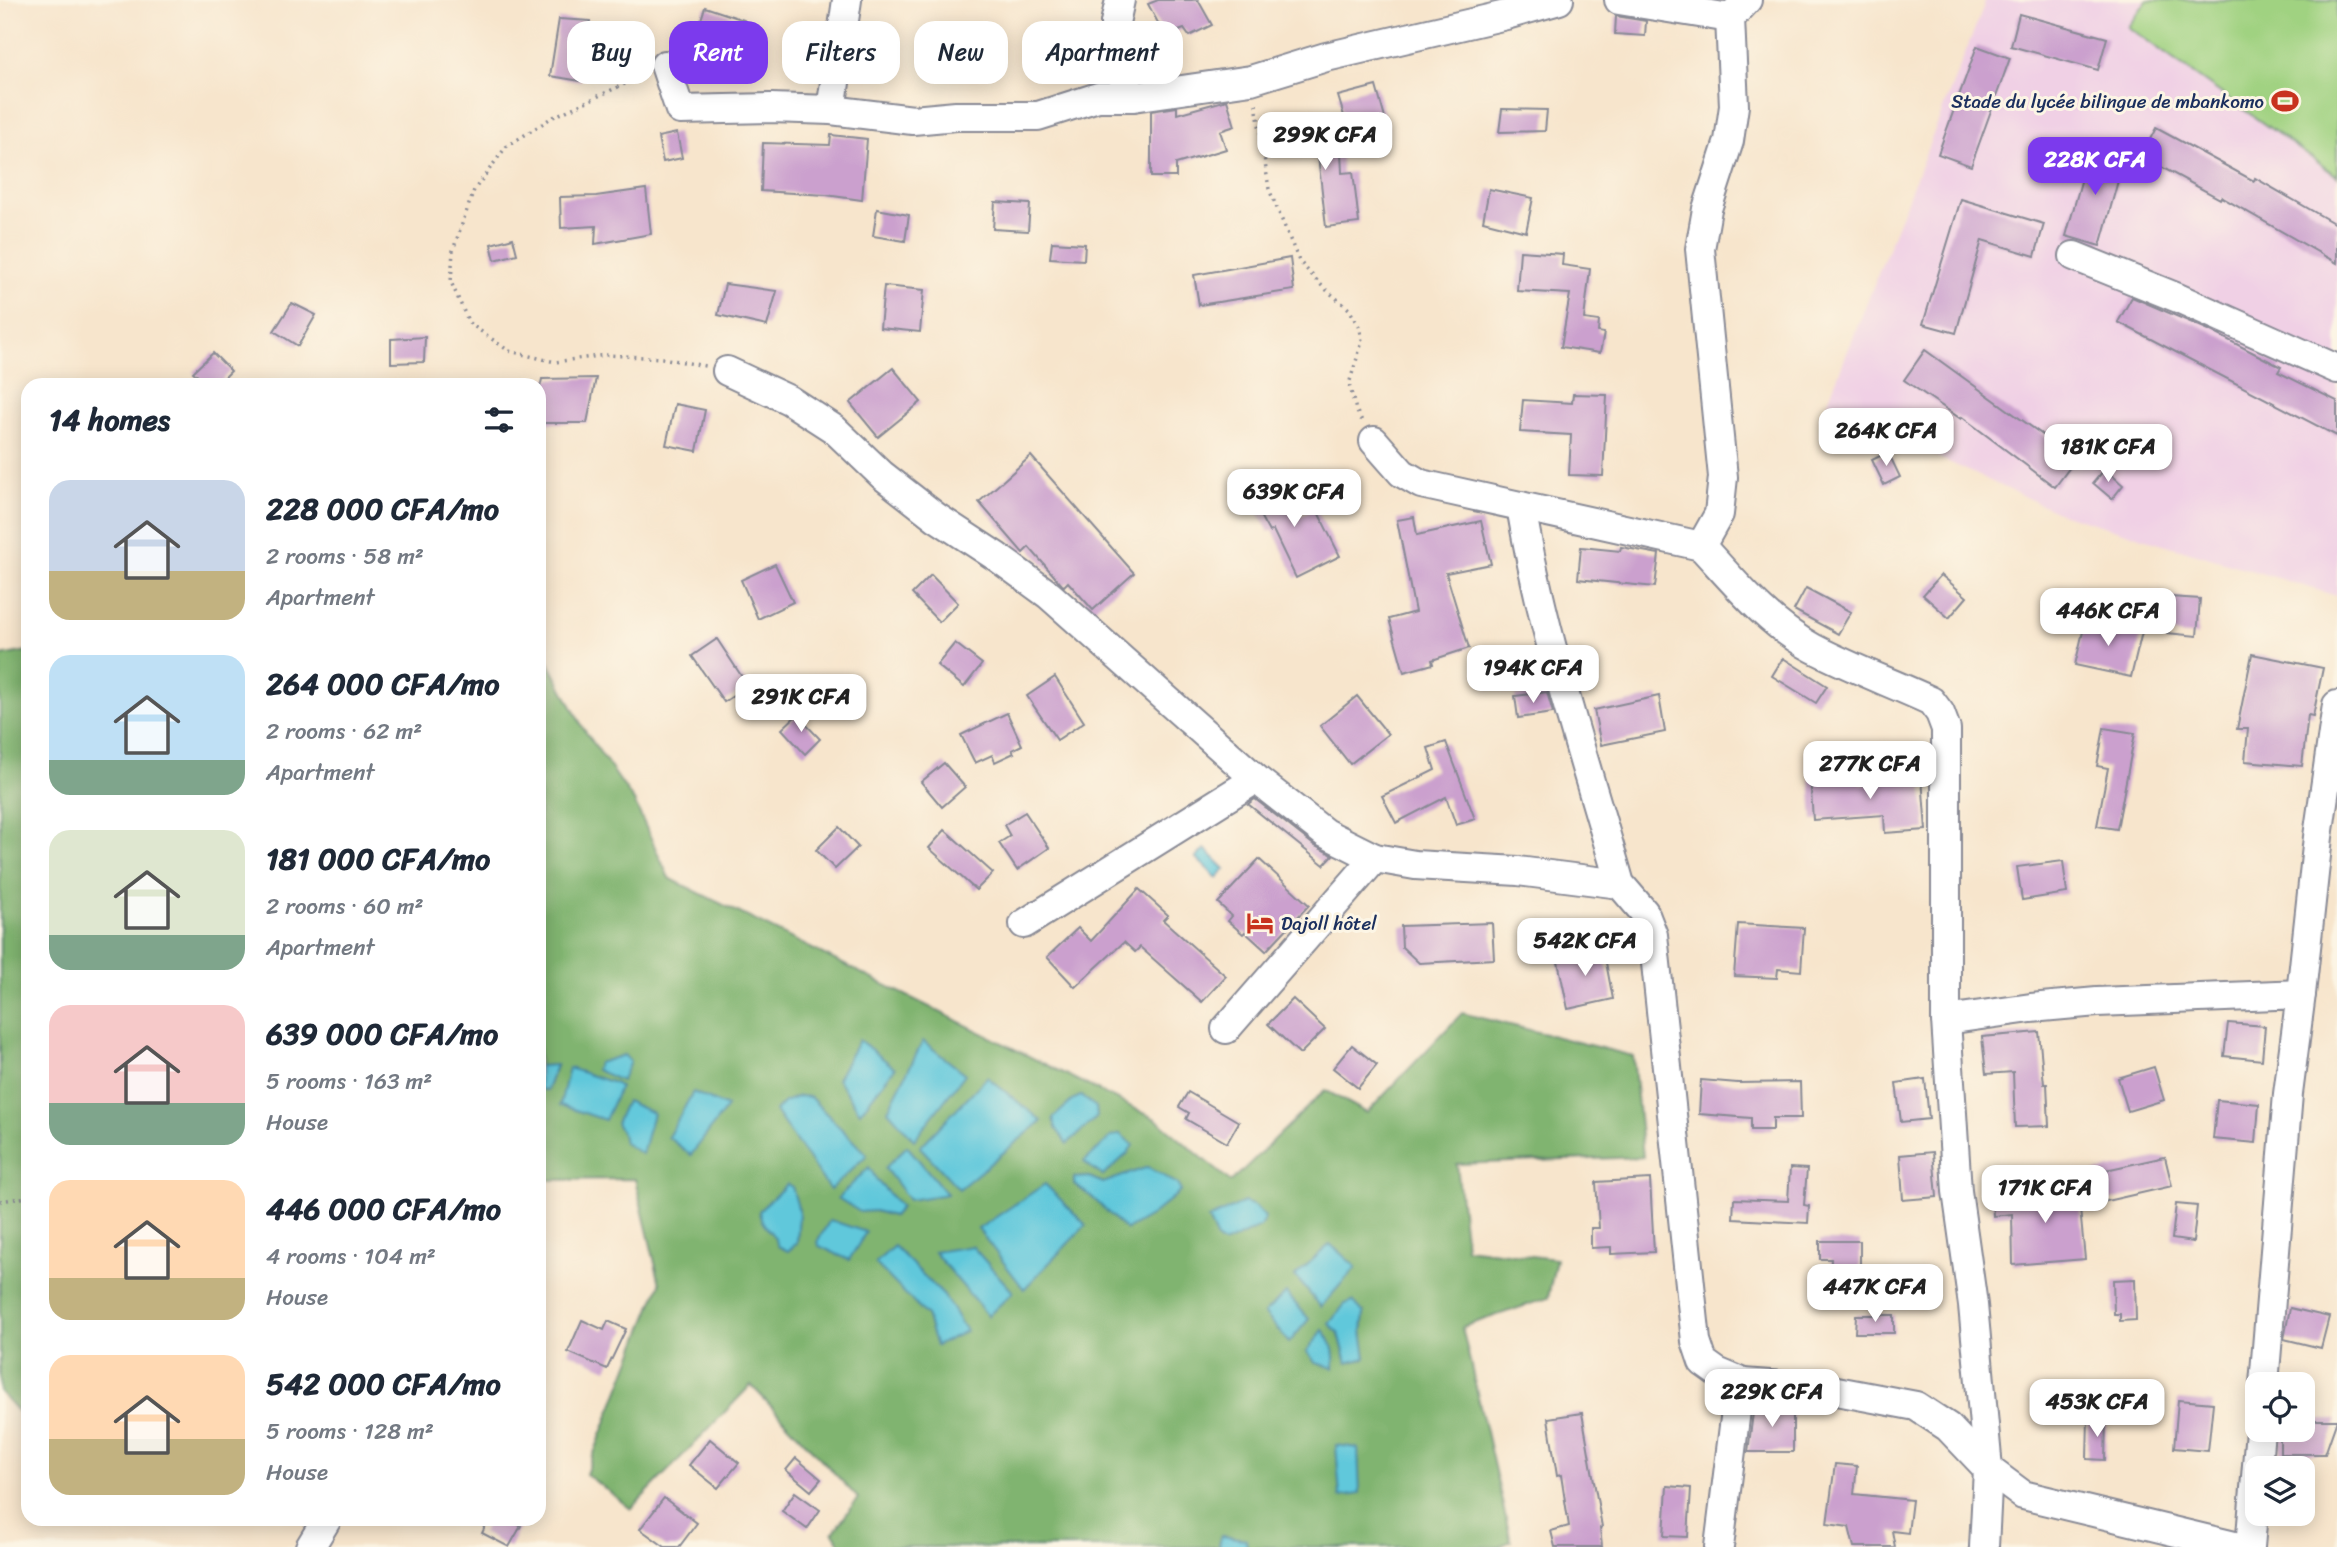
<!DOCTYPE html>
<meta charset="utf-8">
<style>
body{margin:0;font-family:Sriracha,sans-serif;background:#f2f2f3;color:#1f2937;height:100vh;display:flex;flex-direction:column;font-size:26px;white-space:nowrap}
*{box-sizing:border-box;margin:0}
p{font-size:23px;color:#747a83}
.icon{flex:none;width:38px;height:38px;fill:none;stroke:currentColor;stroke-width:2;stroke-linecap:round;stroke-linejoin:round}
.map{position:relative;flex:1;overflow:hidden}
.side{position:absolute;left:21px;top:378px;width:525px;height:1148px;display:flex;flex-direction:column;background:#fff;border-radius:21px;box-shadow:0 4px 18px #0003}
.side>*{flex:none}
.top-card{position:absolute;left:567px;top:21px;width:665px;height:63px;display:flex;gap:14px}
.buttons{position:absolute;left:2245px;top:1372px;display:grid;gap:14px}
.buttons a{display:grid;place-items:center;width:70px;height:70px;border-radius:14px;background:#fff;box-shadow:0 4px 18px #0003;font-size:35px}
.price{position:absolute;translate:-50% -60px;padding:0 16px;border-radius:14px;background:#fff;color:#222;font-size:23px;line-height:46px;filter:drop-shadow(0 2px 4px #0008)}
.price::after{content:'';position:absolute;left:50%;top:42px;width:21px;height:16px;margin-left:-10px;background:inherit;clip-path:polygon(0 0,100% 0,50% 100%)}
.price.current{background:#7c3aed;color:#fff}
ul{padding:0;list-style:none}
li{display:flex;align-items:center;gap:21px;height:175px;padding:0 28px}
li span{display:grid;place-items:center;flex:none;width:196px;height:140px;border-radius:21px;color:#555}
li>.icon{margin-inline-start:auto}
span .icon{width:84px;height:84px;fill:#fffc;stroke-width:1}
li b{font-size:30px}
h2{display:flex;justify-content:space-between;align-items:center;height:84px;padding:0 28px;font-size:30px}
.pill{padding:0 24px;border-radius:21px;background:#fff;box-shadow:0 4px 18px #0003;font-size:24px;line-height:63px}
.pill.current{background:#7c3aed;color:#fff}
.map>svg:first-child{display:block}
.built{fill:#f0d0e5}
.green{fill:#a0d281;stroke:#5e8070;stroke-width:2}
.forest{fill:#80b46f;stroke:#4e7266;stroke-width:2;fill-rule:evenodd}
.water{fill:#60c8db;stroke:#3e7c9c;stroke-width:2}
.building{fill:#cba0ce}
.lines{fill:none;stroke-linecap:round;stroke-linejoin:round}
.minor-casing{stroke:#898a95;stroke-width:32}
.path{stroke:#898a95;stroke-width:3.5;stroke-dasharray:2 5;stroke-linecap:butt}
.minor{stroke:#fff;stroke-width:28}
.labels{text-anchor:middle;stroke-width:6;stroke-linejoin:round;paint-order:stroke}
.poi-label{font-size:19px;fill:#1b2f5e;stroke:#fcf5e5;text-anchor:end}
</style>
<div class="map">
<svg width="2337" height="1547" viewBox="0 0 2337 1547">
<rect width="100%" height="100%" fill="#fcf5e5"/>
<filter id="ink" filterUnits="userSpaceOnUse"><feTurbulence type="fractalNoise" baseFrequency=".0143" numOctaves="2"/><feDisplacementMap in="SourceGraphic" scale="14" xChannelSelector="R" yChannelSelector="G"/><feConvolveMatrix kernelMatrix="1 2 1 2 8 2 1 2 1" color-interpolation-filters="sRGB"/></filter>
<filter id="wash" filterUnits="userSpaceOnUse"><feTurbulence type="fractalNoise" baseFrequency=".00686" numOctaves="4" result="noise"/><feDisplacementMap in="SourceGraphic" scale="28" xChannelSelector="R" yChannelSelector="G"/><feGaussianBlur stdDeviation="1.57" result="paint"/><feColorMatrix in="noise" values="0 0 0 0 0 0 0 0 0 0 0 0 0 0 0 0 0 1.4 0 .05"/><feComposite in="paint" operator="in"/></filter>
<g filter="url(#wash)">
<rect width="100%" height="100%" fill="#f7e5cc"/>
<polygon class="built" points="1986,0 2337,0 2337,596 2060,513 1826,406"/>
<polygon class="green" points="2147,0 2337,0 2337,176 2128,27"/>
<g class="forest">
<path d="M 539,644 L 583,728 L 634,801 L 669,878 L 1156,1119 L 1231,1182 L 1325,1090 L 1367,1113 L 1462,1013 L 1633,1056 L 1643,1157 L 1457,1164 L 1466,1248 L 1556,1259 L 1548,1298 L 1462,1327 L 1511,1541 L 1498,1547 L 1247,1547 L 1245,1539 L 1221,1536 L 1219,1547 L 842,1547 L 833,1533 L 858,1498 L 751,1385 L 631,1509 L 586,1474 L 660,1284 L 635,1179 L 539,1180 L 539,1089 L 547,1090 L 556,1066 L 539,1066 ZM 1089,1177 L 1102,1183 L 1093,1198 L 1074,1184 L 1074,1178 ZM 878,1182 L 901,1207 L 893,1216 L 875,1211 ZM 799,1211 L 797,1242 L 778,1246 L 775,1236 ZM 894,1247 L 944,1296 L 937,1346 L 926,1315 ZM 1364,1313 L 1362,1331 L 1366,1358 L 1347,1363 L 1339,1333 Z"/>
<polygon points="28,651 28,1423 0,1392 0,656"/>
</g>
<g class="water">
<polygon points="1205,849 1225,869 1217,878 1196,858"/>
<polygon points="859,1040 895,1068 860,1112 837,1079"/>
<polygon points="923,1041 965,1074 914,1140 888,1110"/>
<polygon points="624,1055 630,1062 621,1081 596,1070 598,1063"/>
<polygon points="556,1065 547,1090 539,1089 539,1066"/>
<polygon points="569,1068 614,1083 620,1087 605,1120 560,1105"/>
<polygon points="987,1077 1042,1121 959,1189 920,1147"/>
<polygon points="693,1092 727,1107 691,1155 668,1137"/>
<polygon points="799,1096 810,1097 867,1155 830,1190 775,1111 784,1102"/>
<polygon points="1081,1096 1096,1107 1097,1117 1067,1144 1056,1128 1053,1118 1074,1099"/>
<polygon points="626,1101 653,1113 642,1154 624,1143 622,1133 616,1123"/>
<polygon points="1120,1134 1133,1145 1127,1154 1103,1176 1084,1162 1111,1137"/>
<polygon points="907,1146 947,1194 948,1194 909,1200 885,1168"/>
<polygon points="869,1167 878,1182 901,1207 893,1216 875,1211 860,1212 838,1198"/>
<polygon points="1148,1167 1177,1184 1181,1191 1152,1215 1126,1230 1093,1198 1074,1184 1074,1178 1089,1177 1103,1183"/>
<path d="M 787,1184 L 792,1187 L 799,1211 L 797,1243 L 788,1251 L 778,1246 C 774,1231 760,1226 759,1211 Z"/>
<polygon points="1045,1184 1086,1225 1024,1289 978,1229"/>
<polygon points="1244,1202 1255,1206 1265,1217 1260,1227 1224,1244 1218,1241 1208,1219"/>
<polygon points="830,1220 866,1232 849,1260 819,1246 817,1242"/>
<polygon points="1330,1244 1356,1267 1321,1307 1295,1276"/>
<polygon points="894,1246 944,1296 966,1331 936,1346 926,1315 875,1263"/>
<polygon points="972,1246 1013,1292 988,1316 934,1252"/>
<polygon points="1286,1293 1309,1319 1289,1343 1264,1313"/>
<polygon points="1353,1301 1364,1313 1362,1331 1366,1358 1347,1363 1339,1333 1329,1324 1345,1304"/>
<path d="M 1323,1330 C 1333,1342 1335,1353 1334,1368 L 1316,1363 L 1307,1352 Z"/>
<polygon points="1336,1445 1358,1448 1360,1494 1340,1497"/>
<polygon points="1221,1536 1246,1539 1247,1547 1219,1547"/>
</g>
<g id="blocks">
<g class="building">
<polygon points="1158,0 1198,0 1212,25 1189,36 1184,29 1165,36 1148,4"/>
<polygon points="705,7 744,20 729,54 693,45"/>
<polygon points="2019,14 2107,38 2098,70 2011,46"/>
<polygon points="1616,16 1646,21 1645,36 1615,34"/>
<polygon points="559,19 590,21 581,81 550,76"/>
<polygon points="1977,46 2010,58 1971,166 1938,154"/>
<polygon points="1376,86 1388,129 1351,139 1338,96"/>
<polygon points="1227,100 1235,126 1220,131 1226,149 1176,164 1176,177 1151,177 1151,111 1177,107 1177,114"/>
<polygon points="1502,109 1547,110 1545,131 1499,132"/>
<polygon points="2156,128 2254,181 2255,178 2337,225 2337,263 2221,197 2220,199 2141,156"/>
<polygon points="1340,132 1342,173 1353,172 1359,223 1326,227 1318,156 1300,157 1300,149 1263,149 1262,135"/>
<polygon points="677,133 682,158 663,162 658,137"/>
<polygon points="831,135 867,139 862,200 826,195 761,191 763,143 830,145"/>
<polygon points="2090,149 2124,159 2100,246 2066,236"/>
<polygon points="646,189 651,234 595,244 596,226 561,228 560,197 596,196"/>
<polygon points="1489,189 1533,198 1526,232 1483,221"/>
<polygon points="1961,199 2044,224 2035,256 1982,240 1956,333 1923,324"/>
<polygon points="995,202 1030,204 1028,231 993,229"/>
<polygon points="877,209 909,215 905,241 873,236"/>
<polygon points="513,238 517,254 495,260 491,244"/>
<polygon points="1052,242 1085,244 1084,260 1050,258"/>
<polygon points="1520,251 1563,254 1562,265 1590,269 1584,319 1599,321 1598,332 1604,333 1600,353 1561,347 1570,294 1517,291"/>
<polygon points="1290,258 1294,290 1199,305 1194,275"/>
<polygon points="725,284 777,291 767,326 718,315"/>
<polygon points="884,286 924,290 920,332 880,328"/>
<polygon points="2132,297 2209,330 2281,367 2278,372 2337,401 2337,436 2118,322"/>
<polygon points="292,303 316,315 298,346 274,331"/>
<polygon points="425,337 424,362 391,363 391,339"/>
<polygon points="1925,350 2076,459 2055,487 1962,417 1961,419 1904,380"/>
<polygon points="213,353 231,371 217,385 209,385 193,372"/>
<polygon points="893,368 921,402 878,437 850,403"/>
<polygon points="596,378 587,423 539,423 539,392 542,379"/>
<polygon points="1573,394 1607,395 1603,476 1569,475 1571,435 1520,432 1523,400 1572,403"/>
<polygon points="675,404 705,410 697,451 666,445"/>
<polygon points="1888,452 1900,477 1884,485 1872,460"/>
<polygon points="1031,456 1134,573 1093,610 1068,582 1064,586 1062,585 1029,547 1023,553 979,502"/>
<polygon points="2105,469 2123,485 2112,499 2093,483"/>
<polygon points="1276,479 1283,491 1286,489 1301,516 1316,508 1340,556 1296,578 1273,530 1269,532 1248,494"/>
<polygon points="1414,517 1417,535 1481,521 1491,564 1446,573 1469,648 1432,660 1433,664 1404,672 1389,619 1415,612 1397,520"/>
<polygon points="1581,547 1620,551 1621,547 1659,554 1655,587 1578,579"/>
<polygon points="775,564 793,602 758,619 741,580"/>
<polygon points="931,575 958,603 939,622 912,594"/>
<polygon points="1941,575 1967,597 1949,618 1923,595"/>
<polygon points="1806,588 1851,612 1838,634 1794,610"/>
<polygon points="2170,597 2200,599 2197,636 2167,633"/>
<polygon points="2086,619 2142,632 2131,677 2075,665"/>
<polygon points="717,639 748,686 724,702 692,656"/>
<polygon points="955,643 982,664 964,687 937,665"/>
<polygon points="2252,654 2323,668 2313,716 2308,715 2302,766 2245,761 2248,729 2237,729"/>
<polygon points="1783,658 1827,686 1816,703 1772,676"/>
<polygon points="1055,677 1084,722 1057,740 1027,696"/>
<polygon points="1547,692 1553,713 1518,718 1515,696"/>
<polygon points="1357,696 1388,734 1350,764 1320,726"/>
<polygon points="1659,696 1665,732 1601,745 1594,710"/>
<polygon points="1007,713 1022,745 1012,750 1014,753 995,762 992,755 975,763 961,735"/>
<polygon points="797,715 820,739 805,754 782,729"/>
<polygon points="2104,728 2135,733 2117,829 2097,826 2108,768 2097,766"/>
<polygon points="1446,742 1475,819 1456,825 1446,797 1396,823 1382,796 1435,770 1428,748"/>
<polygon points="944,763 965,787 942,807 921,782"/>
<polygon points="1860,772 1860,784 1922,778 1926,830 1885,833 1884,815 1813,820 1810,776"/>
<polygon points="1255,799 1315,846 1333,855 1324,865 1248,804"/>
<polygon points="1025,812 1049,848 1017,870 999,843 1010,836 1004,825"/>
<polygon points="839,827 858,847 835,869 816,850"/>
<polygon points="945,830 993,873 976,890 929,848"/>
<polygon points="1259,859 1309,905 1266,951 1245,932 1243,934 1228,921 1232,916 1218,903"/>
<polygon points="2063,861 2067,893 2022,900 2017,867"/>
<polygon points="1139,889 1168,915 1163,920 1226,976 1202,1002 1140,947 1135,952 1124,942 1075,987 1047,957 1078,928 1091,941"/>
<polygon points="1492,923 1494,959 1419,963 1402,947 1401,926"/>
<polygon points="1738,924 1804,928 1801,971 1778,969 1777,978 1734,976"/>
<polygon points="1603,947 1613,999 1568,1009 1557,957"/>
<polygon points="1293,999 1325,1029 1300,1054 1268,1024"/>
<polygon points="2228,1023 2265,1026 2262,1060 2224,1056"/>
<polygon points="2039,1032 2044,1084 2047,1084 2049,1126 2015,1127 2013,1072 1986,1074 1982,1037"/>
<polygon points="1352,1045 1377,1065 1358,1088 1333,1068"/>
<polygon points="2154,1067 2164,1100 2128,1111 2118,1078"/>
<polygon points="1925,1079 1929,1119 1901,1122 1896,1083"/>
<polygon points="1701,1080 1738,1083 1800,1082 1801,1118 1773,1118 1773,1130 1751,1130 1751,1118 1699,1114"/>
<polygon points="1188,1092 1239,1122 1227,1143 1186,1119 1189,1113 1179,1107"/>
<polygon points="2217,1100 2259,1104 2256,1143 2213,1139"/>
<polygon points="1933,1152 1937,1197 1903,1200 1900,1155"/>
<polygon points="2165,1157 2172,1186 2098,1203 2092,1173"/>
<polygon points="1790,1168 1807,1169 1804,1205 1809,1206 1808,1223 1733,1219 1734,1199 1788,1201"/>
<polygon points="1650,1179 1654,1252 1611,1254 1611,1247 1591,1248 1591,1228 1599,1228 1596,1182"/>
<polygon points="2089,1190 2090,1209 2080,1209 2085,1259 2013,1265 2012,1214 1993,1216 1992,1197"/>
<polygon points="2176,1204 2197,1206 2193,1242 2172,1239"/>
<polygon points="1820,1241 1860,1241 1860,1288 1830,1288 1831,1259 1820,1259"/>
<polygon points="2135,1279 2136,1320 2120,1321 2120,1314 2114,1314 2113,1280"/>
<polygon points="2290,1308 2329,1317 2321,1348 2284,1339"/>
<polygon points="1856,1315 1894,1315 1894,1333 1855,1333"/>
<polygon points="582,1320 604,1330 608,1321 626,1329 607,1369 568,1352"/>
<polygon points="2178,1400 2213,1403 2208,1451 2174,1448"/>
<polygon points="1754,1405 1793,1405 1793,1452 1748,1452"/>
<polygon points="1582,1413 1602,1527 1600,1528 1602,1547 1555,1547 1551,1531 1569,1526 1561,1475 1557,1476 1548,1418"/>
<polygon points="2088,1418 2106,1418 2105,1460 2087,1459"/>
<polygon points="2303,1420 2337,1420 2325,1454 2280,1454 2280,1430 2303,1430"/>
<polygon points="710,1439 739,1463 718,1488 689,1465"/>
<polygon points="796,1458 821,1479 811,1491 786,1470"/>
<polygon points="1835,1464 1857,1466 1854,1494 1912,1500 1908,1533 1892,1531 1895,1547 1854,1547 1849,1527 1827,1524"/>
<polygon points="1667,1486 1691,1488 1688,1537 1664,1536"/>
<polygon points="795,1492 820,1510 807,1529 782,1511"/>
<polygon points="664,1498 697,1523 679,1547 665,1547 640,1529"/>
<polygon points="489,1519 507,1519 521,1526 509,1547 482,1533"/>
</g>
</g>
</g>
<g filter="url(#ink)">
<use href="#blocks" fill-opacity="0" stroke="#898a95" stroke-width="2"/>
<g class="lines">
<defs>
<g id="minor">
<polyline points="1120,0 1115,23 1116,63 1133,97 1251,80 1326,57 1506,15 1559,0"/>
<polyline points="1619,0 1730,18 1747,0"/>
<polyline points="665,65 680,110 771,108 831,110 913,120 956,116 1038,116 1098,97 1133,97"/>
<polyline points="831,110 847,0"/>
<polyline points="2074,256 2178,298 2337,369"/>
<polyline points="727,371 789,400 834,429 882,475 936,517 997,557 1049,595 1256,779 1325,833 1375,858 1415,865 1518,871 1620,884"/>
<polyline points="1374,441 1402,473 1421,484 1701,546 1719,514 1723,477 1700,249 1707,209 1729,141 1734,106 1730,18"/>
<path d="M 1521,506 C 1542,635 1585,759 1620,884 L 1644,912 L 1653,935 L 1696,1341 L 1703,1362 L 1717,1372 L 1743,1383 L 1826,1389 L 1916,1406 L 1948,1427 L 1988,1469 L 2023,1495 L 2239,1547"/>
<path d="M 1701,546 C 1735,583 1768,624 1813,648 C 1851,668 1892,683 1931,701 L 1940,713 L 1946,729 L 1946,1020 L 1957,1191 L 1973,1305 L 1988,1469 L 1984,1547"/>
<polyline points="1024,924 1256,779"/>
<polyline points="2301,994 2318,837 2337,705"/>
<polyline points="1946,1020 2031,1008 2097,1002 2301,994 2288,1094 2264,1384"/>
<polyline points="1226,1029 1375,858"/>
<polyline points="310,1547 327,1519"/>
<polyline points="1719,1547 1736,1410 1743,1383"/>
<polyline points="2250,1547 2260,1430"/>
</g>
</defs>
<use href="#minor" class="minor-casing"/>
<g class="path">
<polyline points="644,75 551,118 506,147 474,190 453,250 451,282 469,323 509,351 555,362 606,355 662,358 705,366"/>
<polyline points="1256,104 1269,189 1299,261 1323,287 1349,309 1360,328 1362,342 1349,384 1356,410 1362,421"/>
<polyline points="0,1201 28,1197"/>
</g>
<use href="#minor" class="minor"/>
</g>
</g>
<defs>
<symbol id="stadium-bare" viewBox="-9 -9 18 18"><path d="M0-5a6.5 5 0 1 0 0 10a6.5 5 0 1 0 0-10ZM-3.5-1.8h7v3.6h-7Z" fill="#c8321e" stroke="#fcf5e5" stroke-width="2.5" paint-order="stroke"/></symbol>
<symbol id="hotel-bare" viewBox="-9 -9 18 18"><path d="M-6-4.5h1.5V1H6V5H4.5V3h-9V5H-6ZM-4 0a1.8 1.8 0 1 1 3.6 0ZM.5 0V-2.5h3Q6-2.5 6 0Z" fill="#c8321e" stroke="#fcf5e5" stroke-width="2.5" paint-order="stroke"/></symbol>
</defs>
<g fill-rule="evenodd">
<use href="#stadium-bare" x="2266" y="82" width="38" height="38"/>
<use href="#hotel-bare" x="1241" y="904" width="38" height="38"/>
</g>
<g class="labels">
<g class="poi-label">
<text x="2264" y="108">Stade du lycée bilingue de mbankomo</text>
<text x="1281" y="930" text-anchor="start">Dajoll hôtel</text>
</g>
</g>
</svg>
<div class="buttons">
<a><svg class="icon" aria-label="locate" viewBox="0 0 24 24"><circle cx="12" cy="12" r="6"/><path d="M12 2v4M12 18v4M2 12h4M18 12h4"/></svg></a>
<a><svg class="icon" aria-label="layers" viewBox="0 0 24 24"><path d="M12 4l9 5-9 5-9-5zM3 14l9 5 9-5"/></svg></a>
</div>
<b class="price" style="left:1325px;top:172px">299K CFA</b>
<b class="price current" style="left:2095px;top:197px">228K CFA</b>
<b class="price" style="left:1886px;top:468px">264K CFA</b>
<b class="price" style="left:2108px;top:484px">181K CFA</b>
<b class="price" style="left:1294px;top:529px">639K CFA</b>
<b class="price" style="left:2108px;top:648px">446K CFA</b>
<b class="price" style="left:1533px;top:705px">194K CFA</b>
<b class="price" style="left:801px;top:734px">291K CFA</b>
<b class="price" style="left:1870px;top:801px">277K CFA</b>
<b class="price" style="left:1585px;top:978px">542K CFA</b>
<b class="price" style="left:2045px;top:1225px">171K CFA</b>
<b class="price" style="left:1875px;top:1324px">447K CFA</b>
<b class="price" style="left:1772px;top:1429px">229K CFA</b>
<b class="price" style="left:2097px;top:1439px">453K CFA</b>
<div class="top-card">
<a class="pill">Buy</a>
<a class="pill current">Rent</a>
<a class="pill">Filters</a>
<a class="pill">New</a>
<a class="pill">Apartment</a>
</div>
<section class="side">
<h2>14 homes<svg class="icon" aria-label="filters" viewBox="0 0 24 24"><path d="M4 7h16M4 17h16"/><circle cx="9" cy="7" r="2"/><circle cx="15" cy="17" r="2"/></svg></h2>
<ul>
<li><span style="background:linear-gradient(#c9d6e8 65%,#c2b280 0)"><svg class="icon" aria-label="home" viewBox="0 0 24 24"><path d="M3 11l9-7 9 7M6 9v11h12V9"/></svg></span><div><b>228 000 CFA/mo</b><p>2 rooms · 58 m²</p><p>Apartment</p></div></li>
<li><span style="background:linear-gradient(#bfe0f5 75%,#7fa58c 0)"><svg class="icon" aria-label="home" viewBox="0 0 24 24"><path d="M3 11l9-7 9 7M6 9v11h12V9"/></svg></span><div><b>264 000 CFA/mo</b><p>2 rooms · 62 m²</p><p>Apartment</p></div></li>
<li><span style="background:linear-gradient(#dfe7d0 75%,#7fa58c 0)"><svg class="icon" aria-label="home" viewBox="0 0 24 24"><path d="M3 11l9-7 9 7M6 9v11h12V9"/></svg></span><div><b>181 000 CFA/mo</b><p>2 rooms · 60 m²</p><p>Apartment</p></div></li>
<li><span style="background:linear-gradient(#f6c9c9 70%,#7fa58c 0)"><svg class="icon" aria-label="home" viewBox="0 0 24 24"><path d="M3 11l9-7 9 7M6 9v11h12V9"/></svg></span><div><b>639 000 CFA/mo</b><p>5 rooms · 163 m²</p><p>House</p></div></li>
<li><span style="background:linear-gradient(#ffd9b3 70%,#c2b280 0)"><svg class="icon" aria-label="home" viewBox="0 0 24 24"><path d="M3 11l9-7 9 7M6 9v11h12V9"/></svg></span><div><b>446 000 CFA/mo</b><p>4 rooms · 104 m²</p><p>House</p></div></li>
<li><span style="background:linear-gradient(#ffd9b3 60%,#c2b280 0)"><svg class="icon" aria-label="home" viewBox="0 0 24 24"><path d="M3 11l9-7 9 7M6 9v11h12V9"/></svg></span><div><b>542 000 CFA/mo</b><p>5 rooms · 128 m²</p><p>House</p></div></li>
</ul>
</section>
</div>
